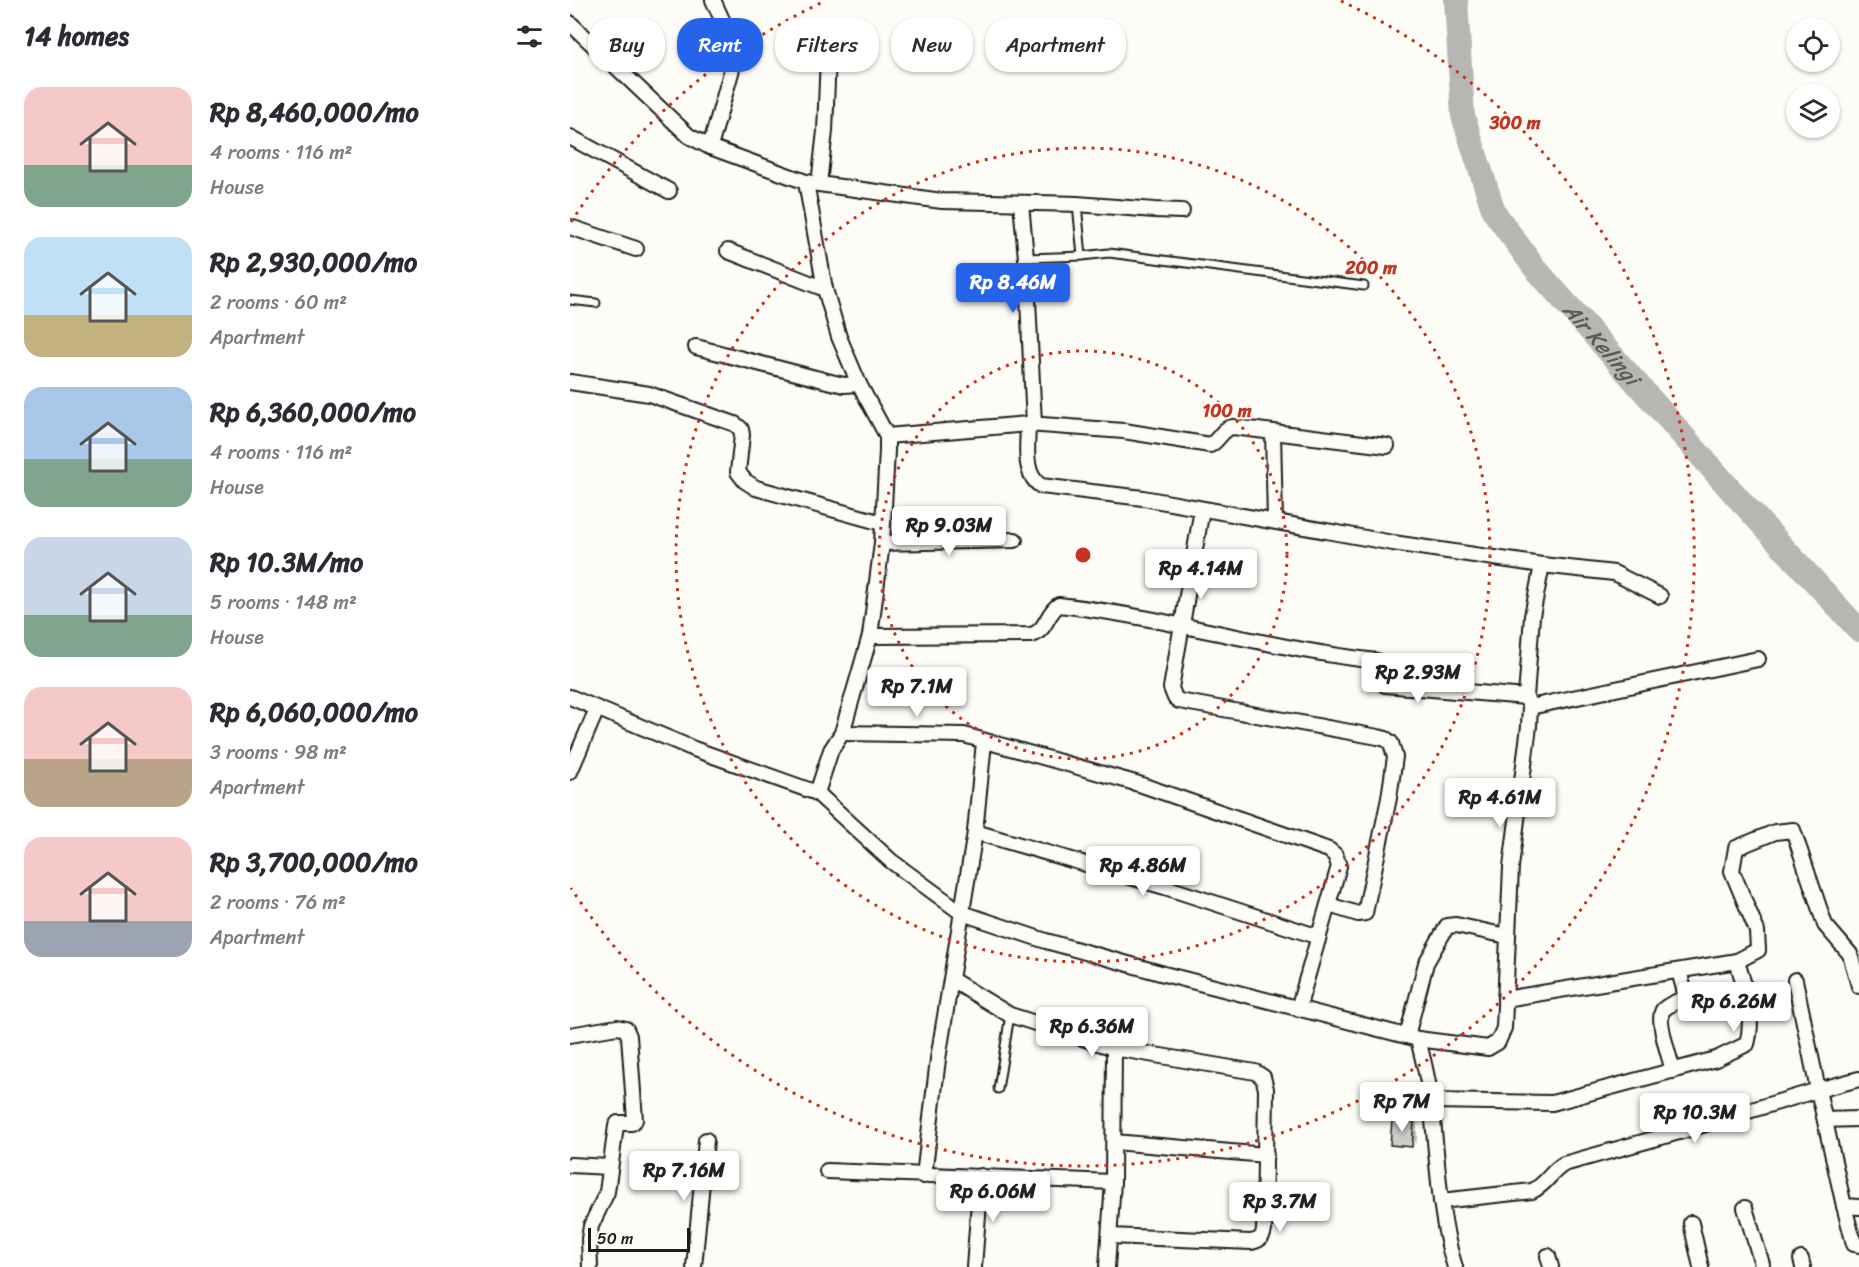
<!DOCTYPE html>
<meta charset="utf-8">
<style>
body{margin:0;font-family:Sriracha,sans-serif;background:#f7f7f7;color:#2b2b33;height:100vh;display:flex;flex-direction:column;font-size:22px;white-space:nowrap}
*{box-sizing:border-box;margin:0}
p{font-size:20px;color:#7c7c81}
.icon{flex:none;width:33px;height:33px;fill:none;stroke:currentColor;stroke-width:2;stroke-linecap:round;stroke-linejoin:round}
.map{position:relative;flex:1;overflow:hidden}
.details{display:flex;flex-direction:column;background:#fff;width:570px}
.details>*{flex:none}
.hud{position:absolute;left:18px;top:18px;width:570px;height:54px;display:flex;gap:12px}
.tools{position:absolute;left:1216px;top:18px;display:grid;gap:12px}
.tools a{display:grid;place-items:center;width:54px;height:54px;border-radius:50%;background:#fff;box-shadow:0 2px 4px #0004;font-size:30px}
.scale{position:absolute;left:18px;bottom:15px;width:102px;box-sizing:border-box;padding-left:6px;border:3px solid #1c1c1c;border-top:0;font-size:16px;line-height:21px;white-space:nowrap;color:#1c1c1c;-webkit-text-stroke:4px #fdfcf7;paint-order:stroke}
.price{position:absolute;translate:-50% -51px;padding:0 14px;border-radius:6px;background:#fff;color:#222;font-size:20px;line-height:39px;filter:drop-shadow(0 2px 3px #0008)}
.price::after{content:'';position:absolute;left:50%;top:36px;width:18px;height:14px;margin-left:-9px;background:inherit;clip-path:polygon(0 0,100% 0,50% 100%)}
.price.active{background:#2563eb;color:#fff}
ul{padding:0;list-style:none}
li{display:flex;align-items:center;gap:18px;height:150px;padding:0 24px}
li span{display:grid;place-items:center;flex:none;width:168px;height:120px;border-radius:18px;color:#555}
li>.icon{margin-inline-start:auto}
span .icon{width:72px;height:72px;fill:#fffc;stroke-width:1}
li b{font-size:26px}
h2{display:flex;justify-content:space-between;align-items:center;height:72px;padding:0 24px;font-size:26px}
.tag{padding:0 21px;border-radius:24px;background:#fff;box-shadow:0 2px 4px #0004;font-size:21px;line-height:54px}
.tag.active{background:#2563eb;color:#fff}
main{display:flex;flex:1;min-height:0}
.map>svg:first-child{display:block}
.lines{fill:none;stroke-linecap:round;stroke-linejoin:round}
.river{stroke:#b7b6b2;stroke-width:24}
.building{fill:#cccbc8;stroke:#1c1c1c;stroke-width:1.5;filter:url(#shadow)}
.lane-casing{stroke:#1c1c1c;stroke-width:11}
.street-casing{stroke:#1c1c1c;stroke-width:18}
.lane{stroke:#fdfcf7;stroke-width:7}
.street{stroke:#fdfcf7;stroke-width:14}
.ring{fill:none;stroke:#c8321e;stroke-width:3;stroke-dasharray:3 6}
.labels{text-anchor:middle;stroke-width:4.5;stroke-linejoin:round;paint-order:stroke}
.water-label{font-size:22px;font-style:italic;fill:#5a5a58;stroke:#fdfcf7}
.centre{fill:#c8321e;stroke:#fdfcf7;stroke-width:3}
.ring-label{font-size:18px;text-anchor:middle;font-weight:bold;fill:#c8321e;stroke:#fdfcf7;stroke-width:4.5;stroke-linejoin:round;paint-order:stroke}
</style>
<main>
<section class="details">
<h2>14 homes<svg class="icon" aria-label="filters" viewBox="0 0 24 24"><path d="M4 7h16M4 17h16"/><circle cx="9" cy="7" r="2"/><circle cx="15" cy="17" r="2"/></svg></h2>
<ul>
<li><span style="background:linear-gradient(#f6c9c9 65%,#7fa58c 0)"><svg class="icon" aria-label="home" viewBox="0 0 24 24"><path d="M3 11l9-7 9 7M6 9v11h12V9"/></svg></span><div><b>Rp 8,460,000/mo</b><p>4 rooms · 116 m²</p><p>House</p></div></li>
<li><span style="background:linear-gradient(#bfe0f5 65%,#c2b280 0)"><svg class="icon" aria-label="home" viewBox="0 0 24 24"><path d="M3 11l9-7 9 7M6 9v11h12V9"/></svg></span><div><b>Rp 2,930,000/mo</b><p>2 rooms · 60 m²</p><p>Apartment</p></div></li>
<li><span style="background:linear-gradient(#a9c7e8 60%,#7fa58c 0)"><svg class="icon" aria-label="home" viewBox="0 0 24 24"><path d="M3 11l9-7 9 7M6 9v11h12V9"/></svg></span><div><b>Rp 6,360,000/mo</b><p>4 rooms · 116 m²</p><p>House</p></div></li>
<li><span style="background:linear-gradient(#c9d6e8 65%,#7fa58c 0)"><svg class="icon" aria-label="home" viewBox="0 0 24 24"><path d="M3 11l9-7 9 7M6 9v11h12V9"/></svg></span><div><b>Rp 10.3M/mo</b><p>5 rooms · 148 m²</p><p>House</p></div></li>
<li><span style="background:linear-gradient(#f6c9c9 60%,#b9a48a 0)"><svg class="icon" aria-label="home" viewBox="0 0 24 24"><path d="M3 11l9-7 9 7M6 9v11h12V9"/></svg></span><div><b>Rp 6,060,000/mo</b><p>3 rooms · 98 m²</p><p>Apartment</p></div></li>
<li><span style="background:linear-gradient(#f6c9c9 70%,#9aa5b1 0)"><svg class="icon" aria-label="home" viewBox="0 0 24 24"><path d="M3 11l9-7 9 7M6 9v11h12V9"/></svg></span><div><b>Rp 3,700,000/mo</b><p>2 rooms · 76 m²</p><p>Apartment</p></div></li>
</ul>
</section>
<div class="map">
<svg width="1289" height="1267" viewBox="0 0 1289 1267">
<defs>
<filter id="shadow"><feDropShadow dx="5" dy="-5" stdDeviation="1.5" flood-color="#0004"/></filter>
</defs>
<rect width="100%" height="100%" fill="#fdfcf7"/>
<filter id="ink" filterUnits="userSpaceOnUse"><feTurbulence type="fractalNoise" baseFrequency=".0167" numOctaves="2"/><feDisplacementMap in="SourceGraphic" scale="12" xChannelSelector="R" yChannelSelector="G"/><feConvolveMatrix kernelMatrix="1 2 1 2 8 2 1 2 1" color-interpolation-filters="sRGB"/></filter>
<g filter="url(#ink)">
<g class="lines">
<path class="river" id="s1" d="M 886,0 L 893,116 L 924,212 L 964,267 L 1168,498 L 1289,630"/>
</g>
<polygon class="building" points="822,1120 844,1122 842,1147 820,1145"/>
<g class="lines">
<defs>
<g id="lane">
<polyline points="507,204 512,256 539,253 794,286"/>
<polyline points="456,258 512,256"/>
<polyline points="0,300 26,303"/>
<polyline points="428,1089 440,1015"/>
</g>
<g id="street">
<polyline points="0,23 119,136 140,147 236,182 249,184 372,201 507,204 585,210 612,211"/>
<polyline points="0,137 99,191"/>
<polyline points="140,147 162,69 160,37 143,0"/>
<polyline points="236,182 255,289 269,337 289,384 317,436 317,451 312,543 300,636 272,733 261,750 247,793"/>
<polyline points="249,184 255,131 259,30"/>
<polyline points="451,203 456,258 464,424"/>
<polyline points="0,227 66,249"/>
<polyline points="158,251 255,289"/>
<polyline points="126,347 261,382 274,385 289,384"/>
<polyline points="0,382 79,394 165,424 171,429 172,435 168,472 175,481 186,488 312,523"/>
<path d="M 458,424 C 458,444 452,474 471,486 L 573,498 L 823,543 L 972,565 L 1044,573 L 1090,596"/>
<polyline points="703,432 705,521"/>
<path d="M 317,436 L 458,424 L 554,431 L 640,445 C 649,441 652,428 663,427 L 817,446"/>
<polyline points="632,509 601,688 605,698 609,701 808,737 816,739 821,743 825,757 819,798 795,913 788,914 759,905"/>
<polyline points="312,543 445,540"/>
<path d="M 300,636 L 461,635 C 477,631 476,613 489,605 C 596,617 700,649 807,661 L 813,665 L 812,681 L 815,685 L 956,697"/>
<path d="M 0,697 L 124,749 L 247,793 L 321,861 L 392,913 L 476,941 L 594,974 L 848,1039 C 853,1060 859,1081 861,1103 C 868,1158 868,1214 885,1267"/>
<polyline points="960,707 1188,659"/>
<polyline points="272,733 394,735 569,784 759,850 765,855 769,866 728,1009"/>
<polyline points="0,772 27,709"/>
<polyline points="405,832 595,887 749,937"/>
<path d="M 382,980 L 440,1015 L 544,1048 L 685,1072 L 693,1077 L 696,1089 L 694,1230 C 693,1238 688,1241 681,1242 L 540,1236"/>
<polyline points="935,999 1167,961 1188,950 1187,931 1162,871 1166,848 1205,832 1223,830 1255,925 1280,954 1289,986"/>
<polyline points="0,1035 47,1027 56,1029 59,1036 65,1120 62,1123 48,1123 46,1126 37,1192 21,1226 19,1239 20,1267"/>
<polyline points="837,1036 856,963 877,926 886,925 937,936"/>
<polyline points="848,1039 918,1048 928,1042 934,1028 941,867 959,726 960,707 956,697 962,616 972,565"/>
<path d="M 1103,1071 C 1100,1058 1086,1020 1093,1010 C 1098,1004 1108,1002 1114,998 L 1115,993 L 1109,971"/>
<polyline points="1289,1079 1248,1090 1274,1206 1289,1207"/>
<path d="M 861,1101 L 982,1103 L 1146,1059 L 1177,1044 C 1185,1016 1175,988 1167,961"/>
<polyline points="1255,1120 1289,1119"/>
<polyline points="544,1142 696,1155"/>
<polyline points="0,1165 40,1167"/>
<polyline points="257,1171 543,1182"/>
<polyline points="354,1176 368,1059 405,832 414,742"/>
<path d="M 871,1201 L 962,1191 C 976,1185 981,1171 994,1164 L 1109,1132 L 1248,1090 L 1225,980"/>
<polyline points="1274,1206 1284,1244 1289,1245"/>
<polyline points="1175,1208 1192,1264 1191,1267"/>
<polyline points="1121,1223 1131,1267"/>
<polyline points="978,1256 981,1267"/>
<polyline points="1231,1259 1233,1267"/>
<polyline points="124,1267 136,1140"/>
<polyline points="404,1267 411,1176"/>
<polyline points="537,1267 543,1182 544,1048"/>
</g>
</defs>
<use href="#lane" class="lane-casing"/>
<use href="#street" class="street-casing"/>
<use href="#lane" class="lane"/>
<use href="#street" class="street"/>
</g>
</g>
<g class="ring">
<circle cx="513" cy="555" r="204"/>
<circle cx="513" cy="555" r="407"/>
<path d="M1 222A611 611 0 0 1 255 1M771 1A611 611 0 1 1 1 888"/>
</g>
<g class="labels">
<g class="water-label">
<text dy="8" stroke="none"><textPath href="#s1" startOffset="387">Air Kelingi</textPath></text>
</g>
</g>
<circle cx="513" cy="555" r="9" class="centre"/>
<g class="ring-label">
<text x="945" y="129">300 m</text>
<text x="801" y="274">200 m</text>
<text x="657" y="417">100 m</text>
</g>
</svg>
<div class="tools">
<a><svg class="icon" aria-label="locate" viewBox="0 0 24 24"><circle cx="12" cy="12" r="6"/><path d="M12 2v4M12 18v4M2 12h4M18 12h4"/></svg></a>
<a><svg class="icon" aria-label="layers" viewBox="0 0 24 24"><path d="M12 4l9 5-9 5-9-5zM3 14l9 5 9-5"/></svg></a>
</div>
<div class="scale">50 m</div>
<b class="price active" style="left:443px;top:314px">Rp 8.46M</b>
<b class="price" style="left:379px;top:557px">Rp 9.03M</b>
<b class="price" style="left:631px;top:600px">Rp 4.14M</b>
<b class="price" style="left:848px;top:704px">Rp 2.93M</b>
<b class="price" style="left:347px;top:718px">Rp 7.1M</b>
<b class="price" style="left:930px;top:829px">Rp 4.61M</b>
<b class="price" style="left:573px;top:897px">Rp 4.86M</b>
<b class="price" style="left:1164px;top:1033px">Rp 6.26M</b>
<b class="price" style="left:522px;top:1058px">Rp 6.36M</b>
<b class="price" style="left:832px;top:1133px">Rp 7M</b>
<b class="price" style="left:1125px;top:1144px">Rp 10.3M</b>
<b class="price" style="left:114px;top:1202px">Rp 7.16M</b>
<b class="price" style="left:423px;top:1223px">Rp 6.06M</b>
<b class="price" style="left:710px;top:1233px">Rp 3.7M</b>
<div class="hud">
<a class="tag">Buy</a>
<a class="tag active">Rent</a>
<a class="tag">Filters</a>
<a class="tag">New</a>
<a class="tag">Apartment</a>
</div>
</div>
</main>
